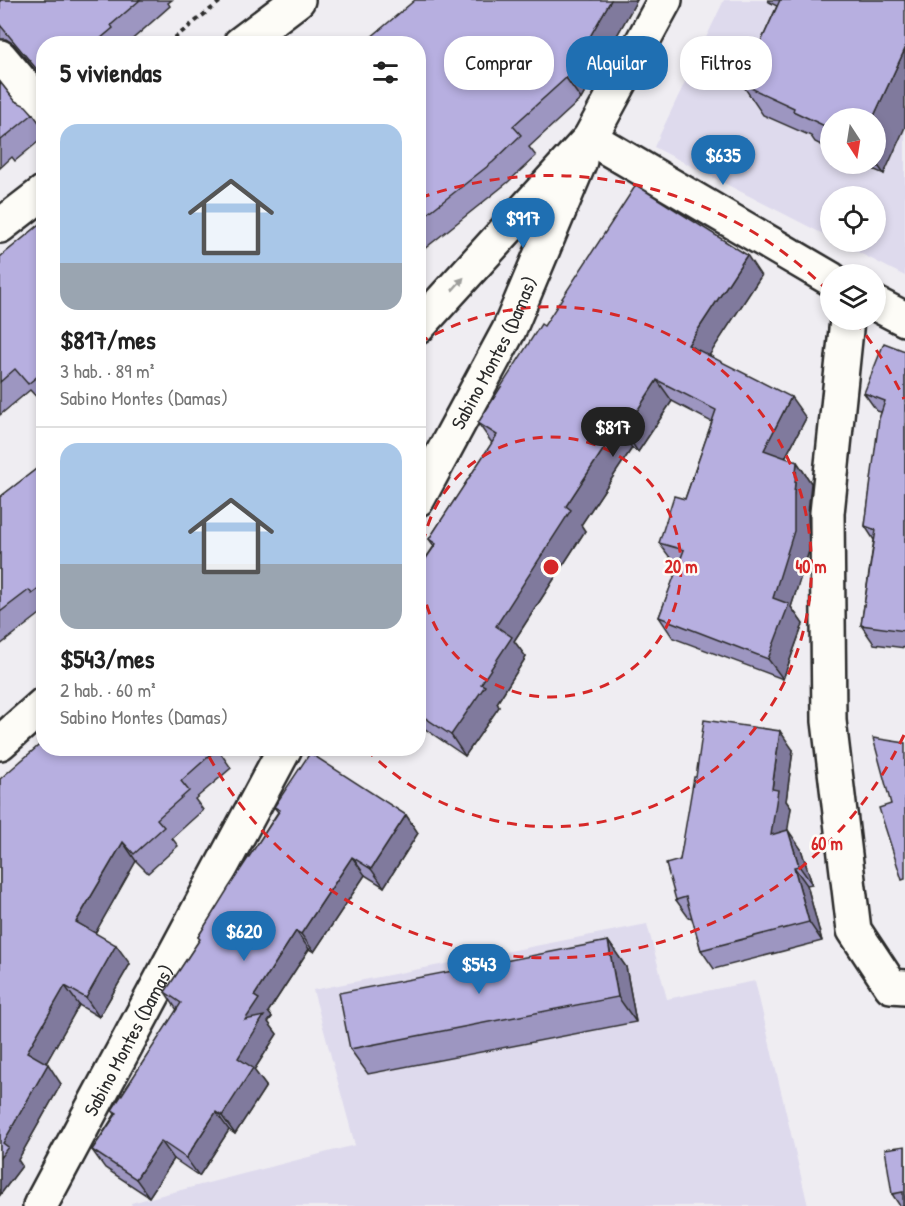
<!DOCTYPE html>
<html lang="es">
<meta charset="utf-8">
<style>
body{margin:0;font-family:"Patrick Hand",sans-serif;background:#f6f6f6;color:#222;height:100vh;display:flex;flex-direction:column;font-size:22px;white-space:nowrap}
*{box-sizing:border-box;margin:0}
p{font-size:20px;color:#767676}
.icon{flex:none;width:33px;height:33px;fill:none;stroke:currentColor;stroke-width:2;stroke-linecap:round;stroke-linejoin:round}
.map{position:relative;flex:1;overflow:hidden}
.side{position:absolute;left:36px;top:36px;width:390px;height:720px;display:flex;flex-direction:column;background:#fff;border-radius:24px;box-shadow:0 3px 9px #0003}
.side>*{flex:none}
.banner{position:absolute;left:444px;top:36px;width:370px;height:54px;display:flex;gap:12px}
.needle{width:39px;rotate:168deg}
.controls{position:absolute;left:820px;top:108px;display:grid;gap:12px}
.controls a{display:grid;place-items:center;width:66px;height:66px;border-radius:50%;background:#fff;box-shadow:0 3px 9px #0003;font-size:30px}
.price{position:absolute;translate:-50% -51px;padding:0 14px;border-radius:21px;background:#1f6fb2;color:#fff;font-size:20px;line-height:39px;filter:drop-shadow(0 2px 3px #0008)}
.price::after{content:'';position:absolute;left:50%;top:36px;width:18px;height:14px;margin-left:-9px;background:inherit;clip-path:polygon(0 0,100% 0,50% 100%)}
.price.current{background:#222;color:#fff}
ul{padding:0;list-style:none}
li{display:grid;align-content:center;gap:12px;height:318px;padding:0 24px}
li+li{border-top:2px solid #e0e0e0}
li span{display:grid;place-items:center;height:186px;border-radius:18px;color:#555}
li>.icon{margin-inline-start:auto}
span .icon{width:108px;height:108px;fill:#fffc;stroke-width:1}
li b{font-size:26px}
h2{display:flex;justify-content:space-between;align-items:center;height:72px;padding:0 24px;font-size:26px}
.pill{padding:0 21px;border-radius:24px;background:#fff;box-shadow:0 3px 9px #0003;font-size:21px;line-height:54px}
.pill.current{background:#1f6fb2;color:#fff}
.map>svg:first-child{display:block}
.built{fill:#dedaed;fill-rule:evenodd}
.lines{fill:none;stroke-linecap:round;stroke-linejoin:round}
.street-casing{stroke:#2b2b2b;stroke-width:38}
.secondary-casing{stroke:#2b2b2b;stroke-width:38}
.path{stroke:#2b2b2b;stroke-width:4;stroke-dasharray:4.5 4.5;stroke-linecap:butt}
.street{stroke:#fdfcf7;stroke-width:33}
.secondary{stroke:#fdfcf7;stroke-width:33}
.wall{fill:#9d96c1;stroke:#2b2b2b;stroke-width:1.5}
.shaded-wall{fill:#807a9d;stroke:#2b2b2b;stroke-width:1.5}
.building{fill:#b7afe0;stroke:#2b2b2b;stroke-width:1.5}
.oneway{fill:#9e9e9b}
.ring{fill:none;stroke:#d62828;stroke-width:3;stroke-dasharray:10 8}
.labels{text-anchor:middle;stroke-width:5;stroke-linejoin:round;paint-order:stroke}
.street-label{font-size:20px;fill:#2b2b2b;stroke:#fdfcf7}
.centre{fill:#d62828;stroke:#fdfcf7;stroke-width:3}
.ring-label{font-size:18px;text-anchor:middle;font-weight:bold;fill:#d62828;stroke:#fdfcf7;stroke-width:5;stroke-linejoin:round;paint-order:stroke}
</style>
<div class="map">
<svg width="905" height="1206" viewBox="0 0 905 1206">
<rect width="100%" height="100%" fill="#efedf2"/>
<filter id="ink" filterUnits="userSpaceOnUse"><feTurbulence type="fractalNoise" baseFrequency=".0167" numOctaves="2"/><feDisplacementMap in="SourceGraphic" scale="12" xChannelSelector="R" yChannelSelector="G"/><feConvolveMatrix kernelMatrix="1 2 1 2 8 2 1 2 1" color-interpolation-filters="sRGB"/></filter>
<g filter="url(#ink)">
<g class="built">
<path d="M 724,0 L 905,0 L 905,276 L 838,242 L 876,242 L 876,196 L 831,196 L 831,238 L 654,147 ZM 831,118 L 876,118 L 876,164 L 831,164 Z"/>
<polygon points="647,924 667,999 755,981 808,1206 132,1206 131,1203 355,1145 313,990"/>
</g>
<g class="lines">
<defs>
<g id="street">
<polyline points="0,57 44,109"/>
<polyline points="590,138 831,279"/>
<polyline points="876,304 905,319"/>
<polyline points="847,320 827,513 829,721 854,930 891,986 905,987"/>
<polyline points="418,327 590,138 665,0"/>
<path id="s1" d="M 418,499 L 509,330 L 580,161"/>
<polyline points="0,743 44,704"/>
<path id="s2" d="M 40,1206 L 285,748"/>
</g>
<g id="secondary">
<polyline points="240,44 298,0"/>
<polyline points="0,226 44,192"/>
</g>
</defs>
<use href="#street" class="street-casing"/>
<use href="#secondary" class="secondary-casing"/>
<polyline class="path" points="167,44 222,0"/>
<use href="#street" class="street"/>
<use href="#secondary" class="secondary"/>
</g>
<g class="wall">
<polygon points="0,0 172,0 168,3 170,6 127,44 44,44 44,81 14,44 6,39 0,39"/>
<polygon points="637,0 581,99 529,147 536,156 507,183 418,254 418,44"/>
<polygon points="768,0 905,0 884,174 861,164 876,164 876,118 831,118 831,150 815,142 811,136 763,115 742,84 777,6 769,2"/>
<polygon points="0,82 15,101 33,114 44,129 44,137 15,161 12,157 0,168"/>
<polygon points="44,221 44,405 30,390 0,415 0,257"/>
<polygon points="761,276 709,355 806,418 785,458 797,462 811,483 808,513 809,551 791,607 803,624 783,679 673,638 659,617 679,565 674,563 659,543 685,499 712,422 672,401 638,452 632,448 581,525 585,531 514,641 526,657 497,703 499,707 465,756 418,724 418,570 434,546 429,539 492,443 478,423 544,326"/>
<polygon points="905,351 905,648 874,644 861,625 874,540 865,526 881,412 877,411 864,393"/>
<polygon points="44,463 44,611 0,645 0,497"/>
<polygon points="217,748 231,768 195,799 203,810 172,838 178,846 148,873 136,861 95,933 130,964 99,1017 79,1005 46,1063 61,1084 18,1160 22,1166 0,1195 0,779"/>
<polygon points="793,750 786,801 791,808 787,830 801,849 812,884 807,885 822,941 714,969 701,950 692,917 689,918 676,900 680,860 696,777"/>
<polygon points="274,807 406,815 418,833 384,887 365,875 314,952 309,949 268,1012 272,1017 268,1022 277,1034 254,1070 266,1086 235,1134 229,1130 199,1176 174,1159 149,1197 105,1168 92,1150 115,1114 112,1110 177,1010 165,992 200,939 198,937 278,812"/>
<polygon points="608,941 626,967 636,1022 368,1074 350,1049"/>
<polygon points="905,1146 905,1206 900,1206 892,1194"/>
</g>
<g class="shaded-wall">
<polygon points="611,0 637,0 581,99 566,78"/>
<polygon points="905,49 905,127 884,174 876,163 876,118 873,118"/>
<polygon points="747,255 761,276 703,365 688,345"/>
<polygon points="657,380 672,401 638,452 624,431"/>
<polygon points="791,397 806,418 778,471 764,450"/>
<polygon points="618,427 632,448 581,525 585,531 514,641 526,657 497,703 499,707 465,756 451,735 481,684 496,626 566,506"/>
<polygon points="797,462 811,483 808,513 809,551 791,607 803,624 783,679 768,659 773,598 794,493"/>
<polygon points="780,731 793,750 786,801 791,808 784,854 771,835 772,789"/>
<polygon points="406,815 418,833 384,887 371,869"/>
<polygon points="788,830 801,849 812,884 799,866"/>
<polygon points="123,842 136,861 90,942 76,922"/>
<polygon points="352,857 365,875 314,952 301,934"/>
<polygon points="794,867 807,885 822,941 809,922"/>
<polygon points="296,931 309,949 268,1012 272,1017 268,1022 277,1034 254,1070 266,1086 235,1134 222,1116 238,1058 245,1020 254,996"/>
<polygon points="608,941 626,967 636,1022 618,997"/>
<polygon points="116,945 130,964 99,1017 86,998"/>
<polygon points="65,986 79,1005 41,1072 27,1052"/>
<polygon points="48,1064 61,1084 18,1160 22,1166 0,1195 0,1158 3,1143"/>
<polygon points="216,1112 229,1130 199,1176 186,1158"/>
<polygon points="161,1141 174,1159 149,1197 136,1179"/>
</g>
<g class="building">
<polygon points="0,0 140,0 111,25 113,28 94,44 44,44 44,78 0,25"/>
<polygon points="415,0 611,0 566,78 513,126 521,135 493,162 418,221 418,44 363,44"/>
<polygon points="780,0 905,0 905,49 873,118 831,118 831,129 793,111 794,108 742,84"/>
<polygon points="0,82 15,101 26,106 33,114 1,140 0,139"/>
<polygon points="636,185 747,255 688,345 791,397 764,450 797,462 794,493 794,531 773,598 789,604 768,659 659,617 684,550 659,543 674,496 685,499 716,410 657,380 624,431 618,427 566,506 571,510 496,626 512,637 481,684 485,686 451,735 418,713 418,570 436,544 429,539 497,435 478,423 541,324 544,326"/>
<polygon points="44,221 44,371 28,384 15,369 0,382 0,257"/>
<polygon points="884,343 905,351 905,631 861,625 876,530 865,526 879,419 885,401 864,393"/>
<polygon points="44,463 44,585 32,594 29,590 0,612 0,497"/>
<polygon points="704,720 780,731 772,789 778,790 771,835 788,830 799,866 794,867 809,922 701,950 686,897 676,900 666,864 680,860 694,777 696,777"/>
<polygon points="873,738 905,743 905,879 902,880 879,808 891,804"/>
<polygon points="44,741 44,748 217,749 181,781 189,791 157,819 164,827 134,854 123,842 76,922 116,945 86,998 65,986 27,1052 48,1064 3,1143 8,1147 0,1158 0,779"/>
<polygon points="310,753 406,815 371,869 352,857 301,934 296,931 254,996 259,999 245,1020 264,1016 238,1058 253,1068 222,1116 216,1112 186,1158 161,1141 136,1179 92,1150 117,1113 112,1110 181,1003 165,992 200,939 198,937 229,887 280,810 274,807"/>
<polygon points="608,941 618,997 350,1049 339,993"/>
<polygon points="905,1146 905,1206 903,1206 903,1192 892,1194 885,1149"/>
</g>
<defs><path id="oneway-solid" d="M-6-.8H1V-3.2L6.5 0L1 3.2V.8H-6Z" transform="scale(1.5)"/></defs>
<use class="oneway" href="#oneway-solid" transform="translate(458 284) rotate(-48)"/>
</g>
<g class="ring">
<circle cx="551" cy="567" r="130"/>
<path d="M419 343A260 260 0 1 1 366 749"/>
<path d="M904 735A391 391 0 0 1 206 751M420 198A391 391 0 0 1 830 293M855 321A391 391 0 0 1 904 399"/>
</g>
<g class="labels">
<g class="street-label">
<text dy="7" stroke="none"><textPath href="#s1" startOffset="165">Sabino Montes (Damas)</textPath></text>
<text dy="7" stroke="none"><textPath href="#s2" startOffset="188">Sabino Montes (Damas)</textPath></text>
</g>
</g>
<circle cx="551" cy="567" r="9" class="centre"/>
<g class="ring-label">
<text x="681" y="573">20 m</text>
<text x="811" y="573">40 m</text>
<text x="827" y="850">60 m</text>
</g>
</svg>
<div class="controls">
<a><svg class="needle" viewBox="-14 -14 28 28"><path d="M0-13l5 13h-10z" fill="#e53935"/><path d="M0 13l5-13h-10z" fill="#767676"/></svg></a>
<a><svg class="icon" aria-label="locate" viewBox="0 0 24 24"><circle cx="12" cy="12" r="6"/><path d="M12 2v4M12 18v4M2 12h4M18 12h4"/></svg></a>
<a><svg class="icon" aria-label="layers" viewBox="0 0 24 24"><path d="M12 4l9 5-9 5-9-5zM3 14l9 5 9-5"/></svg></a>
</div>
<b class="price" style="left:723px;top:186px">$635</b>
<b class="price" style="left:523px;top:249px">$917</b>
<b class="price current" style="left:613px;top:458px">$817</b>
<b class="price" style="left:244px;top:962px">$620</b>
<b class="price" style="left:479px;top:995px">$543</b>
<div class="banner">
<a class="pill">Comprar</a>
<a class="pill current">Alquilar</a>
<a class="pill">Filtros</a>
</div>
<section class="side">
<h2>5 viviendas<svg class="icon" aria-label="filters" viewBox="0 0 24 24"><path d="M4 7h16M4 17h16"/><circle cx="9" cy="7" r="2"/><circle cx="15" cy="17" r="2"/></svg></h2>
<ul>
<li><span style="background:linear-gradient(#a9c7e8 75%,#9aa5b1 0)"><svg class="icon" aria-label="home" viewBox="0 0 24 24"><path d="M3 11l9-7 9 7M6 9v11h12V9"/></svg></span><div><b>$817/mes</b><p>3 hab. · 89 m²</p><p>Sabino Montes (Damas)</p></div></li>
<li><span style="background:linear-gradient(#a9c7e8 65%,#9aa5b1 0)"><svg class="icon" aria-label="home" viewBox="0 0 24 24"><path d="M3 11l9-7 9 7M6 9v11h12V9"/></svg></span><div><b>$543/mes</b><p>2 hab. · 60 m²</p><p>Sabino Montes (Damas)</p></div></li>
</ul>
</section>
</div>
